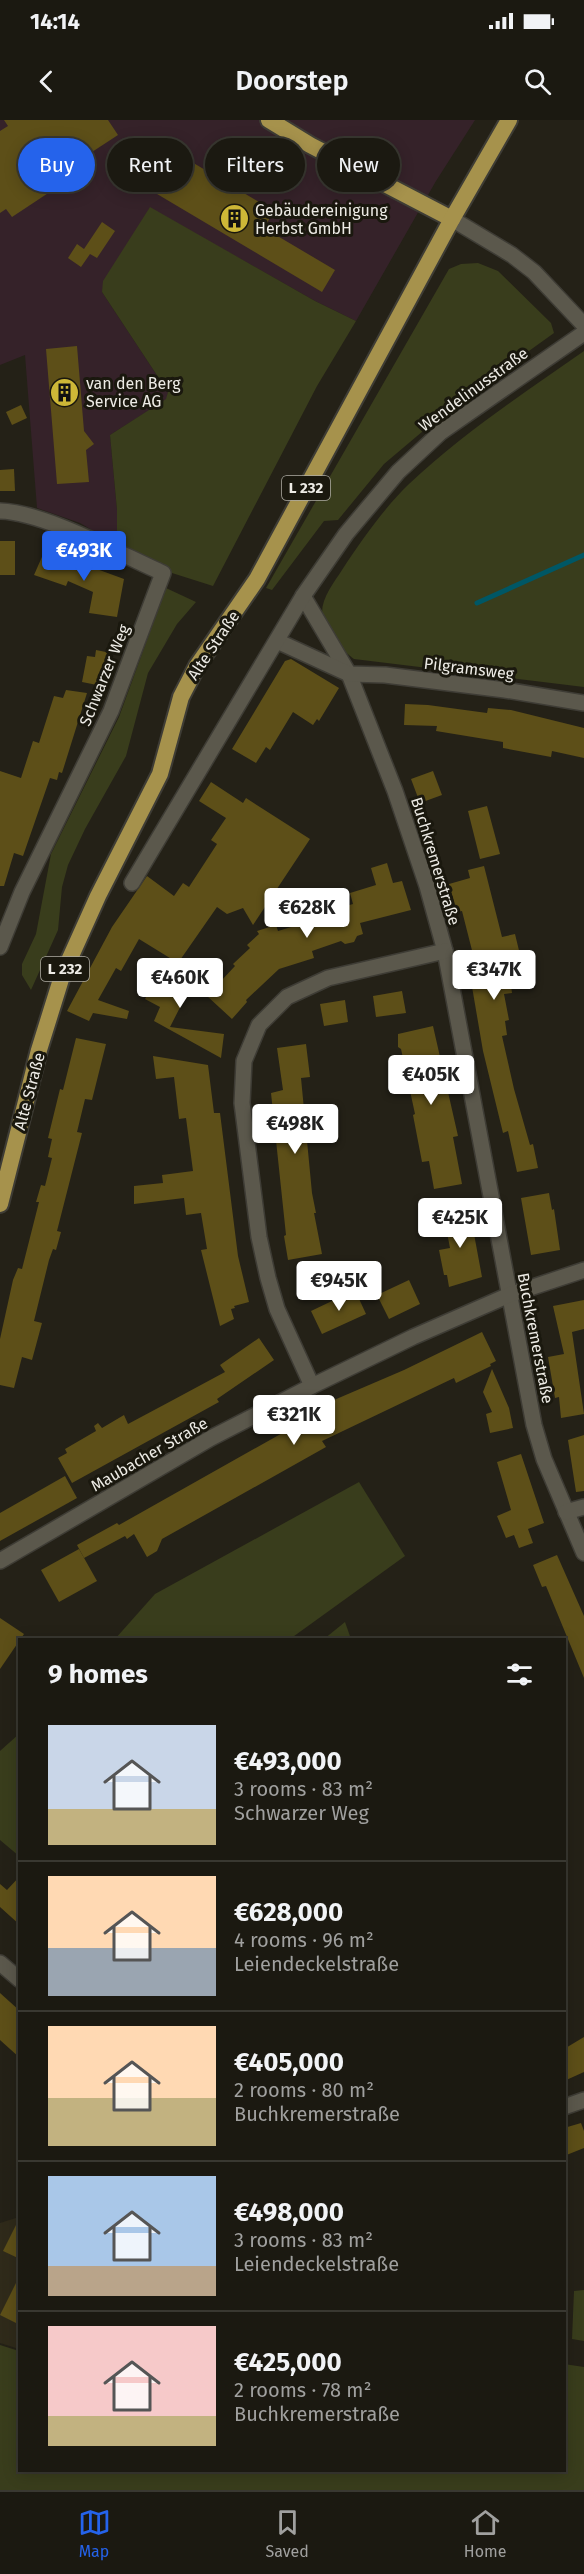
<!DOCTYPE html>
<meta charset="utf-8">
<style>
body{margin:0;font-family:"Fira Sans",sans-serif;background:#28261f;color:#f1f3f6;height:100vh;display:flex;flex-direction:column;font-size:22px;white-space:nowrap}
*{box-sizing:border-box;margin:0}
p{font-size:20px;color:#a0a09f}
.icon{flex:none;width:33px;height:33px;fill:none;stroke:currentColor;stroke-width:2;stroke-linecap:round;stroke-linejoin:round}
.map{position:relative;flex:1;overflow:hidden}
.side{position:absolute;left:18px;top:1518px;width:548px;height:834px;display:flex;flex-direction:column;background:#1b1911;border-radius:0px;box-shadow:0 3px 15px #0003,0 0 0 2px #393831}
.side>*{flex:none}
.guide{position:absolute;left:18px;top:18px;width:549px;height:54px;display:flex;gap:12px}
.price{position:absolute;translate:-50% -51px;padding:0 14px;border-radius:6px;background:#fff;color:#222;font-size:20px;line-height:39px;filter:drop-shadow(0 2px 3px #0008)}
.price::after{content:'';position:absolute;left:50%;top:36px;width:18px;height:14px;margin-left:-9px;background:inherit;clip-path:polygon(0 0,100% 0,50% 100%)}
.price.on{background:#2563eb;color:#fff}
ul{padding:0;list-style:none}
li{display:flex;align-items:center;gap:18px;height:150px;padding:0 30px}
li+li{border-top:2px solid #393831}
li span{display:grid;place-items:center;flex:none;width:168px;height:120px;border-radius:0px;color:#555}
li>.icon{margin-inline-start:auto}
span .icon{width:72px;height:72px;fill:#fffc;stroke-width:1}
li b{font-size:26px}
h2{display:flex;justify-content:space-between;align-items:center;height:72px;padding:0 30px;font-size:26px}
.pill{padding:0 21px;border-radius:27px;background:#1b1911;box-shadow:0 3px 15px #0003,0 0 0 2px #393831;font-size:21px;line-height:54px}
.pill.on{background:#2563eb;color:#fff}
.status{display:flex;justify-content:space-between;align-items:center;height:42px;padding:0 30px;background:#1b1911;direction:ltr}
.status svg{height:16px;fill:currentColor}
header{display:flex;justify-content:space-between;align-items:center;height:78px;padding:0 30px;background:#1b1911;font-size:27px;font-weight:600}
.dock{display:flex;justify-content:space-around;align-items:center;height:84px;border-top:2px solid #393831;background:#1b1911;font-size:16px;color:#a0a09f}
.dock a{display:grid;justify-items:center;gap:3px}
.dock .on{color:#2563eb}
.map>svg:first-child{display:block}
.commercial{fill:#352229}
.built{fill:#2f2a1a}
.green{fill:#393d1c}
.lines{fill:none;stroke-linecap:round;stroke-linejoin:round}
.stream{stroke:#005765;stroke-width:5}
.building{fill:#5d4f18}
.minor-casing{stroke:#3e3c35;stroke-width:18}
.primary-casing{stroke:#3e3c35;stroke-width:20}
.minor{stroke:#5b584c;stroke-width:15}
.primary{stroke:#a6924c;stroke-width:16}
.labels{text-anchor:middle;stroke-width:6;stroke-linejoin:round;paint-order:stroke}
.shield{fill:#1a180e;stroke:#aeaca4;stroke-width:1.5}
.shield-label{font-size:15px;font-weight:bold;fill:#edebe5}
.poi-label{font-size:16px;fill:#edebe5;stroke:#1a180e;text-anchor:start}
.street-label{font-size:16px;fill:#edebe5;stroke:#1a180e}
</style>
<div class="status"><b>14:14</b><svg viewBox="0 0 49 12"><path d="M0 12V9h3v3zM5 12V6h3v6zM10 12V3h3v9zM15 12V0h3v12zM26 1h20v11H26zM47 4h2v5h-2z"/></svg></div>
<header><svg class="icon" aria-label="back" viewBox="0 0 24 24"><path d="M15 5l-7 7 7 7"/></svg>Doorstep<svg class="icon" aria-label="search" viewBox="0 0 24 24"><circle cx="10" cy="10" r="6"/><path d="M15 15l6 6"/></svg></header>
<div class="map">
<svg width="584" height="2370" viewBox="0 0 584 2370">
<rect width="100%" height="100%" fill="#242117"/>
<polygon class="commercial" points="0,0 475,0 436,61 356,201 315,181 150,88 102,172 168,272 167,279 110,315 117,390 117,425 80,403 37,388 25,235 0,245"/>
<polygon class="built" points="19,2097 19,2229 0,2223 0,2103"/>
<g class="green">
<polygon points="150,87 315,181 356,201 317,266 213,466 172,453 117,425 117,390 110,315 166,279 168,272 102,172 103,161"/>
<polygon points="478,143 498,151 551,203 554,213 455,284 384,344 338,400 324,401 272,470 266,468 449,149 461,144"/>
<path d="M 584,231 L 584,567 L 354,539 C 344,532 327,513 323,500 C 318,482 333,464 342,450 C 361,421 384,388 409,364 C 463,313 524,273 584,231 Z"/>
<polygon points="166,468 196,482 177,504 148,553 126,636 85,709 68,745 62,767 58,810 31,870 22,855 22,844 36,814 51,734 119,597"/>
<polygon points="359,1362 405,1436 290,1519 115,1519 155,1474"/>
<polygon points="345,1502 351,1519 324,1519"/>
<polygon points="19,1614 19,1736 0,1720 0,1631"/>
<polygon points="584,2170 584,2221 572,2219 574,2171"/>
<polygon points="0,2225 19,2231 20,2350 564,2350 564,2244 584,2247 584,2370 0,2370"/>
</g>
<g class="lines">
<polyline class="stream" points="477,483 584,435"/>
</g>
<g class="building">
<polygon points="4,0 108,0 118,15 69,47 74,56 12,97 6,89 0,93 0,11 8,6"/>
<polygon points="175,32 274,91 264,108 335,150 322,172 152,71"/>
<polygon points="102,102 115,111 97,138 90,134 81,147 68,138 77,124 84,129"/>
<polygon points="77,226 84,311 94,324 86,330 89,362 57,364 46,229"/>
<polygon points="21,285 27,298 12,305 6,292"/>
<polygon points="14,349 15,371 0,371 0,350"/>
<rect x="0" y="421" width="15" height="34"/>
<polygon points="45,430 124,459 117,497 89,493 93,472 68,461 66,466 34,455"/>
<polygon points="96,530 111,533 110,540 116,542 107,567 82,562 87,536 95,537"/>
<polygon points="291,539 339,568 319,601 317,599 313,605 293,592 270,630 266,627 256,643 232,629 285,541"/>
<polygon points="66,570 87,573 62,653 59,652 57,660 50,658 23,736 14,733 4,766 0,766 0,651 21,658 33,621 39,623 54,576 63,578"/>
<polygon points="405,584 428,585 487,593 488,588 511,590 584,608 584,638 552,631 551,637 503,628 503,622 436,611 437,606 404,605"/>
<polygon points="433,651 442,675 420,683 411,659"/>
<polygon points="211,662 243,683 246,678 310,719 253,805 243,788 227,794 217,787 178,843 139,819 121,851 116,848 98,880 129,891 127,899 93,893 89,901 67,891 112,807 147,756 174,776 183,763 189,767 217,724 211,720 226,698 199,681"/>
<polygon points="487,686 500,734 480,739 468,691"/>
<polygon points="387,743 393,763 402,761 411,790 360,803 363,814 357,816 354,822 345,824 341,821 312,831 314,838 279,849 246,880 247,882 232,899 207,876 235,846 233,844 250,828 247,825 259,814 257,811 276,805 278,811 311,801 307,787 322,782 325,792 353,784 350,773 376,765 371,748"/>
<polygon points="484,746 502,817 515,814 524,851 509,851 512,873 504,874 509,900 505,901 507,915 502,916 514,969 530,1025 533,1024 538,1048 517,1052 508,1011 503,1013 483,931 470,855 478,854 462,791 457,792 449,764 470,758 468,750"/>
<polygon points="164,846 194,860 170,907 224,914 221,938 154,901 160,887 145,879"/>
<polygon points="402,871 406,893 376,897 373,876"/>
<polygon points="345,880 348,902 324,906 320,884"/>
<polygon points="433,906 458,1016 453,1017 462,1064 434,1069 429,1041 422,1042 413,995 415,994 401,929 398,927 398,914"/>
<polygon points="76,918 106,924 92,980 85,979 77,1012 82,1013 57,1111 61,1112 56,1130 53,1129 49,1140 34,1201 42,1203 32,1240 22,1237 14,1268 0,1265 0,1219 13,1160 18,1148 22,1149 39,1082 36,1082 41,1065 45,1066 52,1038 48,1037 52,1019 48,1018 60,969 63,970"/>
<polygon points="306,924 310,957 301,958 312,1073 316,1093 314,1093 322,1134 288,1140 284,1116 286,1115 271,973 283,970 277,928"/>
<polygon points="153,936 208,945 214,993 220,993 238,1136 249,1182 234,1186 235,1188 231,1189 234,1199 220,1206 201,1130 207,1129 201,1093 186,1095 184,1078 134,1084 134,1066 163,1063 162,1055 193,1051 186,998 179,999 174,957 156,959"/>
<polygon points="549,1073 552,1090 554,1089 560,1130 531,1135 521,1078"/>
<polygon points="469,1087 482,1157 449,1167 447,1155 444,1155 439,1130 450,1128 443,1092"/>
<polygon points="409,1160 420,1184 389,1199 377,1175"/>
<polygon points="355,1170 366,1194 322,1214 311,1191"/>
<polygon points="584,1180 584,1209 572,1212 584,1294 561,1298 559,1277 555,1278 548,1237 564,1234 553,1186"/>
<polygon points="482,1212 496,1241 490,1244 491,1246 456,1263 454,1258 322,1321 326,1327 162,1419 157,1431 147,1437 134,1414 127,1419 125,1416 84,1438 77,1425 117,1403 119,1405 309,1298 329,1286 327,1283 404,1250"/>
<polygon points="259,1218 274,1240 217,1279 219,1282 72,1363 58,1338 67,1333 65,1329 96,1311 94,1306 98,1303 102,1308 124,1295 128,1304 173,1280 225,1252 220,1245"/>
<polygon points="492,1249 509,1288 513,1308 490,1313 486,1294 492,1292 483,1272"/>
<polygon points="584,1315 584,1371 576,1372 568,1320"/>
<polygon points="521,1334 544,1403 528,1409 533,1423 519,1428 514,1415 506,1418 497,1396 511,1390 497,1342"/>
<polygon points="65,1356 77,1378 0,1421 0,1393"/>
<polygon points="79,1429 97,1461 59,1482 41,1450"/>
<polygon points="557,1435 584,1496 584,1558 546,1466 542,1467 533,1445"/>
<polygon points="0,1498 24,1514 0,1549"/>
<polygon points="20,1756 20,1805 0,1787 0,1764 7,1770"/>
<polygon points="0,1873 20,1891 20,1938 0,1920"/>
<polygon points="584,1917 584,1952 564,1961 564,1929"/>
<polygon points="581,2003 584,2011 584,2028 564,2036 564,2008"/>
<polygon points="20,2097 20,2139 3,2131"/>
<polygon points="20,2155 20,2205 0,2195"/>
</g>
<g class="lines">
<defs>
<g id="minor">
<polyline points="452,99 512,135 534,152 584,205"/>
<path d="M 0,391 C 44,392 120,434 163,453 L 111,591 L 22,772 L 0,827"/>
<polyline points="303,476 349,554 395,671 427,766 445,831 534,1305 544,1339 584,1433"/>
<polyline points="277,521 349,554 385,555 505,570 584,583"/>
<polyline points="132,763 303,476 346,414 398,352 441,312 584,213"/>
<polyline points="312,1266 277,1189 268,1158 259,1117 242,983 244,941 259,905 287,877 328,858 445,831"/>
<polyline points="566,1392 584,1387"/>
<polyline points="0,1441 211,1318 312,1266 413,1217 509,1175 584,1150"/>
<polyline points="0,1843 20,1860"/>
<polyline points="564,1987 584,1980"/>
</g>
<g id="primary">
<polyline points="269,0 310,25 452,99"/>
<polyline points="0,1084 39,930 62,856 98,776 160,654 181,577 197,546 257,459 452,99 509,0"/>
</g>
</defs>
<use href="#minor" class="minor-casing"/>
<use href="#primary" class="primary-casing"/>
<use href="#minor" class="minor"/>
<use href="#primary" class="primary"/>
</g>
<defs>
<symbol id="building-disc" viewBox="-11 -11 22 22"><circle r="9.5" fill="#ceb837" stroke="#1a180e"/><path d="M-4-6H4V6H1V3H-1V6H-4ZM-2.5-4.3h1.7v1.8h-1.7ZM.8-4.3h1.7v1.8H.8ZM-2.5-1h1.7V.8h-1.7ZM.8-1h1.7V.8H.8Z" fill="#111"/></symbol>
</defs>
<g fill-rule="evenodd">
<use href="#building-disc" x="218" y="82" width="33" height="33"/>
<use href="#building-disc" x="48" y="256" width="33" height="33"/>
</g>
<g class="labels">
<g class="shield">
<rect x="282" y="356" width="48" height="24" rx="4.5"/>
<rect x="41" y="837" width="48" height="24" rx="4.5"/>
</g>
<g class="shield-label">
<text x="306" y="373">L 232</text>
<text x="65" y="854">L 232</text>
</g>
<g class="poi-label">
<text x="255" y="96">Gebäudereinigung<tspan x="255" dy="18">Herbst GmbH</tspan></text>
<text x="86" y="269">van den Berg<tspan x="86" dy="18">Service AG</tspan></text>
</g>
<g class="street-label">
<text transform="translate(473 269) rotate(-36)" y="6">Wendelinusstraße</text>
<text transform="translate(213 525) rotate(-56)" y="6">Alte Straße</text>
<text transform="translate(469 548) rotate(7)" y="6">Pilgramsweg</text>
<text transform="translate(104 555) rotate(-68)" y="6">Schwarzer Weg</text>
<text transform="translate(436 741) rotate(73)" y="6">Buchkremerstraße</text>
<text transform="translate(29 971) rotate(-75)" y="6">Alte Straße</text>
<text transform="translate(536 1218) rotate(79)" y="6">Buchkremerstraße</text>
<text transform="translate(149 1334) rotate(-30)" y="6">Maubacher Straße</text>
</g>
</g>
</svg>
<b class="price on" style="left:84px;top:462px">€493K</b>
<b class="price" style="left:307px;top:819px">€628K</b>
<b class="price" style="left:494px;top:881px">€347K</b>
<b class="price" style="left:180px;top:889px">€460K</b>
<b class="price" style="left:431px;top:986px">€405K</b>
<b class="price" style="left:295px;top:1035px">€498K</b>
<b class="price" style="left:460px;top:1129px">€425K</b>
<b class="price" style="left:339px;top:1192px">€945K</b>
<b class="price" style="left:294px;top:1326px">€321K</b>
<div class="guide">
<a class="pill on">Buy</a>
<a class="pill">Rent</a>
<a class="pill">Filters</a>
<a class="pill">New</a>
</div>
<section class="side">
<h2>9 homes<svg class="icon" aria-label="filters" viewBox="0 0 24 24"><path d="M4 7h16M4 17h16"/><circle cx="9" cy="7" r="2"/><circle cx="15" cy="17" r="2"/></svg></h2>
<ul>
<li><span style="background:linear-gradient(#c9d6e8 70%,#c2b280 0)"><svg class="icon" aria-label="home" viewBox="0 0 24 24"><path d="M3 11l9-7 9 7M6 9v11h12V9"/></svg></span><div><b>€493,000</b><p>3 rooms · 83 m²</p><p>Schwarzer Weg</p></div></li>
<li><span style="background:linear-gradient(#ffd9b3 60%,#9aa5b1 0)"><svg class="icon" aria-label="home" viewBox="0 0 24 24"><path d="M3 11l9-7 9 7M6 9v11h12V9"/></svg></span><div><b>€628,000</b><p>4 rooms · 96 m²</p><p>Leiendeckelstraße</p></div></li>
<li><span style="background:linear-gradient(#ffd9b3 60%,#c2b280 0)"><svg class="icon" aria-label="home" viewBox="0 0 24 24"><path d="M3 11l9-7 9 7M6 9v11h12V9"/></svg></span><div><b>€405,000</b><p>2 rooms · 80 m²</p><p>Buchkremerstraße</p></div></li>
<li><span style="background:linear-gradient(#a9c7e8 75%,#b9a48a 0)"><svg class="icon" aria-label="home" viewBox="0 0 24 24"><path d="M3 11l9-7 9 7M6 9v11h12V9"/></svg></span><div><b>€498,000</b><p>3 rooms · 83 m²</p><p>Leiendeckelstraße</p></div></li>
<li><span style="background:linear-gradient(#f6c9c9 75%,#c2b280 0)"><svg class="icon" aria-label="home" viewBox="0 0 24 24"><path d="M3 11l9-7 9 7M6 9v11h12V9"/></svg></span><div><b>€425,000</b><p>2 rooms · 78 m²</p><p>Buchkremerstraße</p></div></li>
</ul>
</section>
</div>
<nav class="dock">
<a class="on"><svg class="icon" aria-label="map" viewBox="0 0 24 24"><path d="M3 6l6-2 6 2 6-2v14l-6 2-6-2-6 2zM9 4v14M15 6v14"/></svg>Map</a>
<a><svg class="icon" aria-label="saved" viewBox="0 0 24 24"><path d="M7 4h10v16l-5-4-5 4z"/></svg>Saved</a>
<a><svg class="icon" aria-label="home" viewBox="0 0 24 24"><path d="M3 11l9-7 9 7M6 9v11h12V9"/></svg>Home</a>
</nav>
